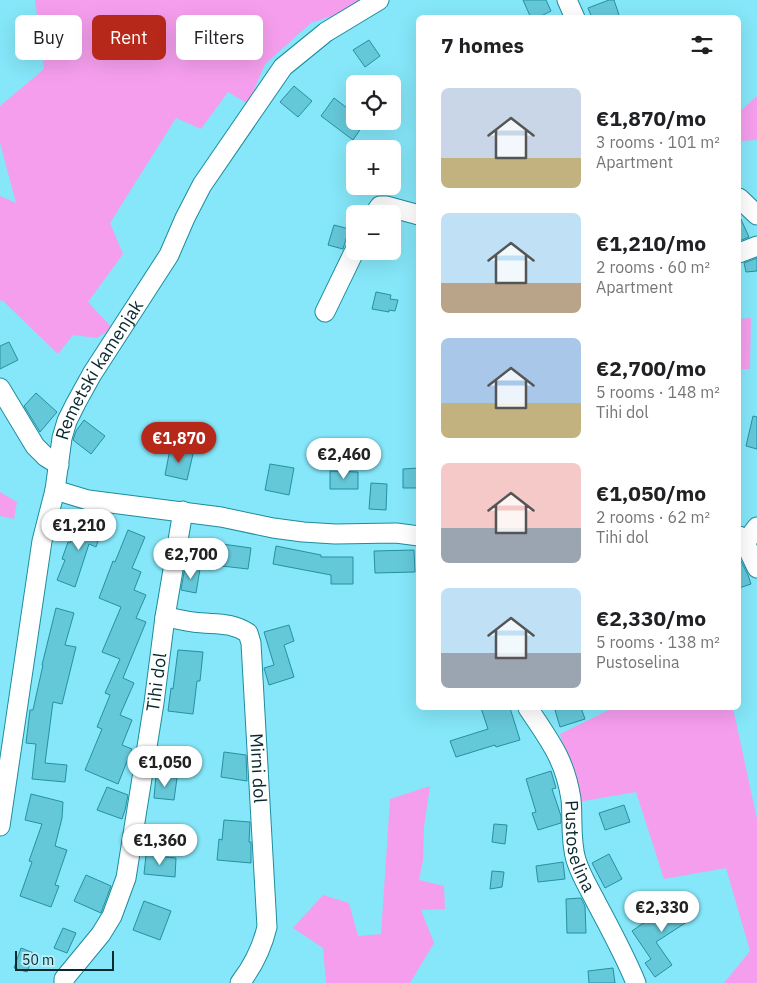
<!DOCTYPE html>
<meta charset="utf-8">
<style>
body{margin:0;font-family:"IBM Plex Sans",sans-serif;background:#f6f6f6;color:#202124;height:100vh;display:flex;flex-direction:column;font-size:19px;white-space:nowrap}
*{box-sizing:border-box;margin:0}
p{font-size:16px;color:#757577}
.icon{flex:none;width:28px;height:28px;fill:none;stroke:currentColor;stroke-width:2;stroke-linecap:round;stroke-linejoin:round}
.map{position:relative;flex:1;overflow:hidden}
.drawer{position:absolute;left:416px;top:15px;width:325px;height:695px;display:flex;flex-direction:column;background:#fff;border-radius:8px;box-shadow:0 5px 20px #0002}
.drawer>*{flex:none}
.hud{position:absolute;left:15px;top:15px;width:326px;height:45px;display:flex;gap:10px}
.fabs{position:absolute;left:346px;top:75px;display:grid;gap:10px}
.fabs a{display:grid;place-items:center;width:55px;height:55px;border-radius:8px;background:#fff;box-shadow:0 5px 20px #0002;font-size:25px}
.scale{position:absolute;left:15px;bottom:12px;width:99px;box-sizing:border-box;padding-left:5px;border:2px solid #08292e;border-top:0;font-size:14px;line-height:18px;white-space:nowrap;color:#08292e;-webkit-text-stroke:4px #b7eef8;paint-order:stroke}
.price{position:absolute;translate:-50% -42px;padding:0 11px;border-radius:18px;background:#fff;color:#222;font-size:16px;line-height:32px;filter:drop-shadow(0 1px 2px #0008)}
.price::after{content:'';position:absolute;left:50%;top:30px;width:15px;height:11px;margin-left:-8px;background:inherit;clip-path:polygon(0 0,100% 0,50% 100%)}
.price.selected{background:#b62819;color:#fff}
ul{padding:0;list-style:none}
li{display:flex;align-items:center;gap:15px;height:125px;padding:0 25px}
li span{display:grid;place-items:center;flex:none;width:140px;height:100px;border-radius:8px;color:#555}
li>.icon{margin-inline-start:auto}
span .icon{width:60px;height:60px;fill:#fffc;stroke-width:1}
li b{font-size:21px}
h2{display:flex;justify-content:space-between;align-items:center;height:60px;padding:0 25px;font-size:21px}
.tag{padding:0 18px;border-radius:8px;background:#fff;box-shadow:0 5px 20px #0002;font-size:18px;line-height:45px}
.tag.selected{background:#b62819;color:#fff}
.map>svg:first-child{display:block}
.green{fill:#f59eed}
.building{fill:#65c8d9;stroke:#2491a1}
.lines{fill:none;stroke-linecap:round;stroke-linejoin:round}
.minor-casing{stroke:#1d8c9d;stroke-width:21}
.minor{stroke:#fff;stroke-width:19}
.labels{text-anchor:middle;stroke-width:4;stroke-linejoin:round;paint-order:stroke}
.street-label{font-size:18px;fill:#08292e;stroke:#b7eef8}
</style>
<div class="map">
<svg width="757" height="983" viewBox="0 0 757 983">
<rect width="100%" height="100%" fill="#85e7f9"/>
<g class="green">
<polygon points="35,0 373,0 374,2 311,23 265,64 248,104 228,92 201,129 176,118 110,223 123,254 88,302 112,328 97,338 73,335 58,354 2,300 0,301 0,196 16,203 0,143 0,106 44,69"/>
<polygon points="757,96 757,140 739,141 739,112"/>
<polygon points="751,318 750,369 739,369 739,319"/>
<polygon points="0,492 17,502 14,519 0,516"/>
<polygon points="613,708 733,708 757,819 757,983 724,983 750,951 726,868 664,879 636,792 578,802 560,734"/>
<polygon points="430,786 424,827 423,860 419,880 444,886 445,909 421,910 434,943 410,983 326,983 323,948 293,928 323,895 349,903 358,936 381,934 390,799"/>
</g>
<g class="building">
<polygon points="523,0 546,0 551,11 537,18 531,18"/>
<polygon points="609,0 614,0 620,18 592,18 588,8"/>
<polygon points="369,40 380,56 365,67 353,50"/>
<polygon points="294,86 312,101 298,117 280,102"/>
<polygon points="334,98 355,114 355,121 366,121 353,140 321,116"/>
<polygon points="739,215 749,237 739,241"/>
<polygon points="334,225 349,229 343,249 328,245"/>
<polygon points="757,258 757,271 746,272 744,263"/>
<polygon points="376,292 391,295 390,299 398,300 395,311 389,310 389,312 372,309"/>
<polygon points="9,342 18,360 0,369 0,346"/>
<polygon points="36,393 57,412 40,432 24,406"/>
<polygon points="753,416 757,417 757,449 746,446"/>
<polygon points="84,420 105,436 91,454 73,440 76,431"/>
<polygon points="170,449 193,454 187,480 165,475"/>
<polygon points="270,464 294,468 289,495 265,490"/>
<polygon points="419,468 419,488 403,488 403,469"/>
<polygon points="330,471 358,472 358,489 330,489"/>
<polygon points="371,483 387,484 386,510 369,509"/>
<polygon points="79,518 103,527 96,547 89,544 75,587 57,580 65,560 62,559 68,542 70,543"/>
<polygon points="128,530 145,537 132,568 141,572 134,590 146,595 136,618 146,622 123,678 134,683 120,715 132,720 122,745 132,749 118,784 85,770 102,729 97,727 110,695 105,693 120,659 102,652 121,607 99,598 113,561 115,562"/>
<polygon points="215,543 251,548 248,569 213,565"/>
<polygon points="276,546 321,555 321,557 353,557 353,584 331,584 331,575 273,564"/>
<polygon points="414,550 415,572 375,573 374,551"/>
<polygon points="739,557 748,575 751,584 739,588"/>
<polygon points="185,567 200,569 196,593 181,590"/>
<polygon points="56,608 74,613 65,645 76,647 62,704 53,702 45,763 67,765 65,782 32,779 36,744 26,743 30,710 33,710 43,665 42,665"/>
<polygon points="289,625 294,641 284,645 294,677 269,685 264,668 274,665 264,632"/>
<polygon points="178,650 203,652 200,681 197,681 193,714 168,711 171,688 173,689"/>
<polygon points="481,708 510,708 520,740 496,747 495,745 456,757 450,741 488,729"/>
<polygon points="563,708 581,708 585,719 560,727 555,710"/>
<polygon points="224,752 246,755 247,781 221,777"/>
<polygon points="551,771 556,788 552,789 561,816 561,823 538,830 532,813 536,812 526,779"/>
<polygon points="156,775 177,778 174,800 154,798"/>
<polygon points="107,787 128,795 125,810 122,819 97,810"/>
<polygon points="31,794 63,802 62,818 55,846 67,850 55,885 59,886 51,907 20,896 32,862 29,861 42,824 25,820"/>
<polygon points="624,805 630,822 605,830 599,813"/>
<polygon points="224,820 250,822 249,842 251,842 251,863 217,860 219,839 222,840"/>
<polygon points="494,824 507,825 505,844 492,842"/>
<polygon points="609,854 622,879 605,888 592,863"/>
<polygon points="146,855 176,858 175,877 144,874"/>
<polygon points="563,862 565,879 538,882 536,866"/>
<polygon points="492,871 504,872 502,887 490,889"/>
<polygon points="86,875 111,886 101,913 74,901"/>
<polygon points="682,896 696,916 656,942 672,965 655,977 645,963 651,959 632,931"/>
<polygon points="581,898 585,906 586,933 567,933 566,899"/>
<polygon points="144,901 171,911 160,940 133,930"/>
<polygon points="63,928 76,933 67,953 54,948"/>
<polygon points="21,948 34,953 27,972 14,968"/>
<polygon points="613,968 615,983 589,983 588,971"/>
</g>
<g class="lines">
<defs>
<g id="minor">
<polyline points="567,0 575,18"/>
<polyline points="739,198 757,215"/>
<polyline points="374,214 380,206 386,206 419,215"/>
<polyline points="739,253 757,246"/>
<polyline points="325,312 355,250"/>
<polyline points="0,388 35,446 46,457 59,465"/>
<polyline points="55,490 88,500 221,517 273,528 303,532 335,534 396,533 419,536"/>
<polyline points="739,536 745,543 757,568"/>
<polyline points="739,546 745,543 757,527"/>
<path id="s1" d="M 165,617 C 174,618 184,621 193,622 C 215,625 229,621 248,633 L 251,643 L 267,927 C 262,948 253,966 240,983"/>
<path id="s2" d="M 528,708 C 549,740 565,759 571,799 C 573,819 570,840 576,860 C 581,876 590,890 597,904 C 611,930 625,956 636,983"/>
<path id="s3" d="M 0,826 L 42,541 L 55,490 L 62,438 L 67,421 L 76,403 L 92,374 L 169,255 L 185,218 L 202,185 L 283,67 L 326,32 L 379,0"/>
<path id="s4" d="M 64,983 L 64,979 L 101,934 L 112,916 L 126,878 L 154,703 L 165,617 L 183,511"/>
</g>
</defs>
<use href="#minor" class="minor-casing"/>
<use href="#minor" class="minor"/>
</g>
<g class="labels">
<g class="street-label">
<text dy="6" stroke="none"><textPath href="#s3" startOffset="471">Remetski kamenjak</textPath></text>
<text dy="6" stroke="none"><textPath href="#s4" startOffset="322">Tihi dol</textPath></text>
<text dy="6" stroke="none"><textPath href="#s1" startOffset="221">Mirni dol</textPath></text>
<text dy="6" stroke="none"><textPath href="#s2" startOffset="150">Pustoselina</textPath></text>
</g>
</g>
</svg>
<div class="fabs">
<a><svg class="icon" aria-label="locate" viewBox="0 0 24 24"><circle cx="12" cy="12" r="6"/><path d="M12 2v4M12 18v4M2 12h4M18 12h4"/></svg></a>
<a>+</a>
<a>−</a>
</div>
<div class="scale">50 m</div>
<b class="price selected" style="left:179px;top:464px">€1,870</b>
<b class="price" style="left:344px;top:480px">€2,460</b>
<b class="price" style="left:79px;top:551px">€1,210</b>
<b class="price" style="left:191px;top:580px">€2,700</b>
<b class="price" style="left:165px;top:788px">€1,050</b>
<b class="price" style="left:160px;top:866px">€1,360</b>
<b class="price" style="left:662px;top:933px">€2,330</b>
<div class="hud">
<a class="tag">Buy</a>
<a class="tag selected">Rent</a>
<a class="tag">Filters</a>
</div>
<section class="drawer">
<h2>7 homes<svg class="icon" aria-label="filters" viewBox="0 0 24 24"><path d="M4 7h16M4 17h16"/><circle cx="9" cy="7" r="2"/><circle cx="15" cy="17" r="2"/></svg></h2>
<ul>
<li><span style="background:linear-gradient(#c9d6e8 70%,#c2b280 0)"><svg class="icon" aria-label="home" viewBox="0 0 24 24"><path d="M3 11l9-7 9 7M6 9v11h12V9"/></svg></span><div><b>€1,870/mo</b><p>3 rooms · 101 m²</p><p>Apartment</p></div></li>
<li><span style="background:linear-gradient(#bfe0f5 70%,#b9a48a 0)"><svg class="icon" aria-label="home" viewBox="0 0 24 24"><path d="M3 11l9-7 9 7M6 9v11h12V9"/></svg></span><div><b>€1,210/mo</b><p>2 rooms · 60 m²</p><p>Apartment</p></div></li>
<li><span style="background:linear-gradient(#a9c7e8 65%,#c2b280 0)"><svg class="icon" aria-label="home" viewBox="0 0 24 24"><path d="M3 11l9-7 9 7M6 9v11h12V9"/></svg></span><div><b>€2,700/mo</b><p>5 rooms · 148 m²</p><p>Tihi dol</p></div></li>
<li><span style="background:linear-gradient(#f6c9c9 65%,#9aa5b1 0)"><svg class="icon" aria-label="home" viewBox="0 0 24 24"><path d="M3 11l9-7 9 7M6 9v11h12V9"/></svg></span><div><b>€1,050/mo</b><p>2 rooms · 62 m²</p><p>Tihi dol</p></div></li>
<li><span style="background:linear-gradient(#bfe0f5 65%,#9aa5b1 0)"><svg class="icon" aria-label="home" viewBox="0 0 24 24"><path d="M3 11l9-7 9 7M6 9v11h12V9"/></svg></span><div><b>€2,330/mo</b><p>5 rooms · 138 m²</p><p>Pustoselina</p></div></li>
</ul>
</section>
</div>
